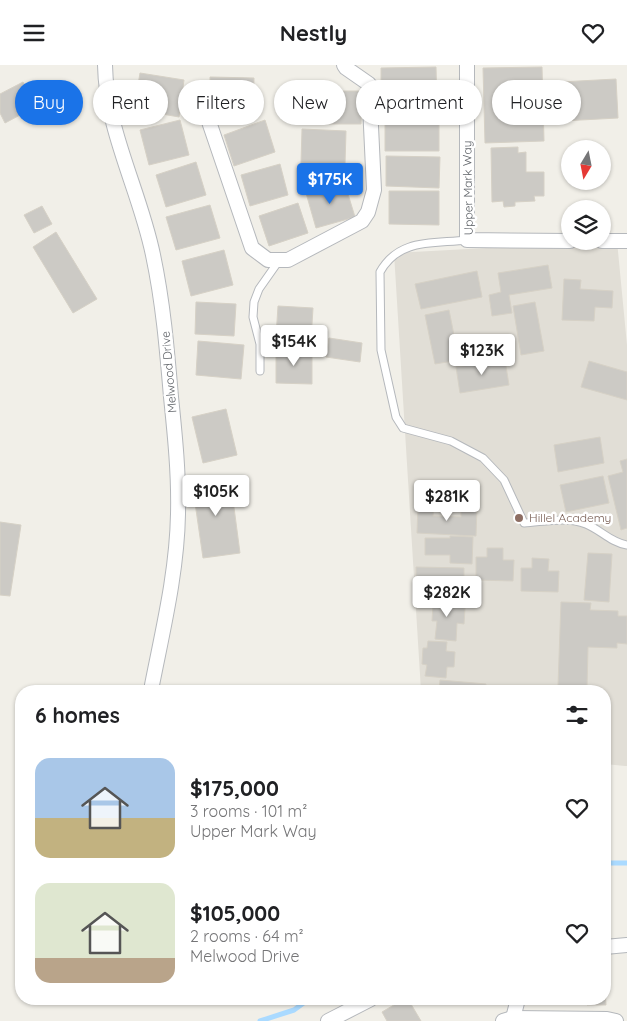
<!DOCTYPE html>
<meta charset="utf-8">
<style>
body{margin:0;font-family:Quicksand,sans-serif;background:#f6f6f6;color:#202124;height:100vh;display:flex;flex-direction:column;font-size:19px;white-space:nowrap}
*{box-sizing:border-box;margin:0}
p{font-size:16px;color:#757577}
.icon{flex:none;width:28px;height:28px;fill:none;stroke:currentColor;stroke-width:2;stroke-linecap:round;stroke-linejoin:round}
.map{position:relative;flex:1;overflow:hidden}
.details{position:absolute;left:15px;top:620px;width:596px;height:320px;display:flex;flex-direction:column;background:#fff;border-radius:20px;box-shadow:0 1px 4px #0004}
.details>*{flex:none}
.top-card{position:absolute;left:15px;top:15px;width:598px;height:45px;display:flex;gap:10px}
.needle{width:32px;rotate:190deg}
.fabs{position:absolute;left:561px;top:75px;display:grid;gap:10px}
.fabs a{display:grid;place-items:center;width:50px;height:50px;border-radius:50%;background:#fff;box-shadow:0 1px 4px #0004;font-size:25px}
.price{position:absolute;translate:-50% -42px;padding:0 11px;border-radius:5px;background:#fff;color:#222;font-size:16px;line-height:32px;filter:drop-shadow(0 1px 2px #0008)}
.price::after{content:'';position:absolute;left:50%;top:30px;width:15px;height:11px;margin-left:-8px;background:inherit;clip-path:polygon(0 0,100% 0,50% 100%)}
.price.active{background:#1a73e8;color:#fff}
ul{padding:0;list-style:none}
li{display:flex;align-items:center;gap:15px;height:125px;padding:0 20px}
li span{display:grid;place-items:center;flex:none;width:140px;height:100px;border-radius:15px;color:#555}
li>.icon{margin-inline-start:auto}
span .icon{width:60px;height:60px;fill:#fffc;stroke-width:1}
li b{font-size:21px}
h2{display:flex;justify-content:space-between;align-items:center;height:60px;padding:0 20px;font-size:21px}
.chip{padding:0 18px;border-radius:22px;background:#fff;box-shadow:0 1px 4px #0004;font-size:18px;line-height:45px}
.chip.active{background:#1a73e8;color:#fff}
header{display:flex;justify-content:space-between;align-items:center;height:65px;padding:0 20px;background:#fff;font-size:22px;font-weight:700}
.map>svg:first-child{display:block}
.education{fill:#e1ded6}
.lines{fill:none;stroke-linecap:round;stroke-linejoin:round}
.stream{stroke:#aadaff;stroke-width:5}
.building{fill:#cccac5;stroke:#d6d1c6}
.lane-casing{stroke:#b5b8bc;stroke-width:9}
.street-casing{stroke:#b5b8bc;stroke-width:16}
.lane{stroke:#fff;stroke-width:7}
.street{stroke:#fff;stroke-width:14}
.education-dot{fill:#8d6e63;stroke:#fff;stroke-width:2}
.labels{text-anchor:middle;stroke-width:5;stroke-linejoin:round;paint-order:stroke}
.street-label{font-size:12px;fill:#5f6368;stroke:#fff}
.education-label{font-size:12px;fill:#785e54;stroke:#fff;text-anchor:start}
</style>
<header><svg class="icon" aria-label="menu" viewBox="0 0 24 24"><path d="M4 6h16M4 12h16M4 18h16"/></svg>Nestly<svg class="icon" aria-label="heart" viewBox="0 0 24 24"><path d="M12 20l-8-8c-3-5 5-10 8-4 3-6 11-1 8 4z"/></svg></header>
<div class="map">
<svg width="627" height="956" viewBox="0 0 627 956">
<rect width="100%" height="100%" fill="#f1efe8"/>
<polygon class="education" points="617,176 627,280 627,701 625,701 605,699 605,626 421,626 394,188"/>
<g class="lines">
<g class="stream">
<polyline points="605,798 627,798"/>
<polyline points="260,956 294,945 309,934"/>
</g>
</g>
<g class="building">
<polygon points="436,2 437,40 381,41 381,3"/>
<polygon points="542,2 544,76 485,78 483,3"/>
<polygon points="140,8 184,15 179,52 134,44"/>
<polygon points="210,12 254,13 253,52 210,51"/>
<polygon points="616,14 618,53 562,56 560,17"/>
<polygon points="23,17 37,41 5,58 0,48 0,29"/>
<polygon points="300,26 362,26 361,59 300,59"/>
<polygon points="439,50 439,86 385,86 385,51"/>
<polygon points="180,55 189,90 149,100 140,65"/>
<polygon points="265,55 275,87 234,101 224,70"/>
<polygon points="302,64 346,66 345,99 301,98"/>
<polygon points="518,82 518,88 526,87 526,107 544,107 544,131 534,131 535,136 515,137 515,141 504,142 503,136 492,137 491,83"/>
<polygon points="386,91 440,92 439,123 386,121"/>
<polygon points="196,97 206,130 166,142 156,110"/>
<polygon points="280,99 288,130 250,141 241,110"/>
<polygon points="344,116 355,152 316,163 306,128"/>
<polygon points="389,126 439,126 439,160 389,159"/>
<polygon points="298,138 308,168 269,181 259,151"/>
<polygon points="210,140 220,173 176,185 166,152"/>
<polygon points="42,141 52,159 34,168 24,150"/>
<polygon points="56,167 97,234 73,248 33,182"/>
<polygon points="224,185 233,220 191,231 182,196"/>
<polygon points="548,200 552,223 509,230 512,248 492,251 489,230 501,227 498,208"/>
<polygon points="477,206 482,232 421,244 415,219"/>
<polygon points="564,214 581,215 580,224 613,226 612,243 595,242 594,256 562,255"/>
<polygon points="196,237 236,239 234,271 195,269"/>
<polygon points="535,237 544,286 521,290 513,241"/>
<polygon points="278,241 313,243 311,275 276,272"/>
<polygon points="449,245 459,295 435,299 425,250"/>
<polygon points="329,273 362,278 360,297 326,292"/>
<polygon points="198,276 244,280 241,314 196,310"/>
<polygon points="276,286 312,287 312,319 276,318"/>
<polygon points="505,295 509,320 460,328 456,302"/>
<polygon points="589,296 627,307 627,335 581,322"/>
<polygon points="226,344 237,390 203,398 192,352"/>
<polygon points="600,372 604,398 558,407 554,380"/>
<polygon points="627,394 627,463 621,465 608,411 623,407 620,396"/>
<polygon points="603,411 609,438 566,447 560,420"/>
<polygon points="230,412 240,488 203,493 192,417"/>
<polygon points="418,440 434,441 433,451 461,452 461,441 477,442 476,471 417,468"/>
<polygon points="0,457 21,460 10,531 0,530"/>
<polygon points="450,471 473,472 472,499 450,498 450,490 425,490 425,473 450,473"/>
<polygon points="487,483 503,483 503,495 514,495 513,516 476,515 476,492 487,492"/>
<polygon points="588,488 612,489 609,537 584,535"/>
<polygon points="532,493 549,494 548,506 559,506 558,527 521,526 521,503 532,503"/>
<polygon points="416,502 464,503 464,525 416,524"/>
<polygon points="438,532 457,534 457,542 465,543 464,559 457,558 456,576 435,574 437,556 432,556 433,539 437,540"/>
<polygon points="561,537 591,538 590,545 618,546 618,551 627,551 627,579 617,578 617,583 588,582 587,622 558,621"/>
<polygon points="428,576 447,577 446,586 455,587 454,602 447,602 446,613 425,611 427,600 422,599 423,583 427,583"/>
<polygon points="440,615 486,619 485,626 439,626"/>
<polygon points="487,624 515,626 487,626"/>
<rect x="605" y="651" width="2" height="29"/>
<polygon points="605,923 606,940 587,940 587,934 605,934"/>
<polygon points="404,934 408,934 421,956 387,956 382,947"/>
</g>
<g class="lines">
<defs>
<g id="lane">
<path d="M 467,175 C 433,179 399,173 380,207 L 381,285 L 396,352 L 403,363 L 451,376 L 483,393 L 504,415 L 524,458 C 543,457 567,451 586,459 C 601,465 610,477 627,480"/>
<polyline points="260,306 260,279 253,252 254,237 259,224 278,197"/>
</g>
<g id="street">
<path d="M 105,0 C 106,66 140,126 153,190 C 163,237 167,284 171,332 C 175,371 179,410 178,449 C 177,507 163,564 152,620"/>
<polyline points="467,0 467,175 570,176"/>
<polyline points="205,45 252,183 268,195 288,195 362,156 368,147 374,125 369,19 346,3 344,0"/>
<polyline points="602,176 627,176"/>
<polyline points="605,882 627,880"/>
<polyline points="513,953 518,934"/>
<polyline points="328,956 371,934"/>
<polyline points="503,956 513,953 607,954 616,956"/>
</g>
</defs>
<use href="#lane" class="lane-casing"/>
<use href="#street" class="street-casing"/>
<use href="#lane" class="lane"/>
<use href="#street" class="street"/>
</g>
<circle class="education-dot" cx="519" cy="453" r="5"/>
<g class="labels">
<g class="street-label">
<text transform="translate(468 123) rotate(-91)" y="4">Upper Mark Way</text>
<text transform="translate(169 307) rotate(-95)" y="4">Melwood Drive</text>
</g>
<g class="education-label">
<text x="529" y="457">Hillel Academy</text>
</g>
</g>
</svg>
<div class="fabs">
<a><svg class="needle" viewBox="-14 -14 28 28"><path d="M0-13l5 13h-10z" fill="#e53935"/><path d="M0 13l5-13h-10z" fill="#757577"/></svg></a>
<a><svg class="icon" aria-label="layers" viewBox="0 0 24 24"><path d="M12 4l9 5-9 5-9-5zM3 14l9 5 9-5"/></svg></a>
</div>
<b class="price active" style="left:330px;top:140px">$175K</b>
<b class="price" style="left:294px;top:302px">$154K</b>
<b class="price" style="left:482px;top:311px">$123K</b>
<b class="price" style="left:216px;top:452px">$105K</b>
<b class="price" style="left:447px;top:457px">$281K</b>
<b class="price" style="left:447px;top:553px">$282K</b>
<div class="top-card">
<a class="chip active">Buy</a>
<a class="chip">Rent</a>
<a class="chip">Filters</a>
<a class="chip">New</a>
<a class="chip">Apartment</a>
<a class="chip">House</a>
</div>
<section class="details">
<h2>6 homes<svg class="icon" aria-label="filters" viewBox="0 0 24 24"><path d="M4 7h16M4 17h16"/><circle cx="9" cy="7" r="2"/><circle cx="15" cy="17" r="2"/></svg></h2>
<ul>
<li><span style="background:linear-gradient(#a9c7e8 60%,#c2b280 0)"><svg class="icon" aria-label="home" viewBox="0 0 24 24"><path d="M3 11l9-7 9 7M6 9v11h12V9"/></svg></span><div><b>$175,000</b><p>3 rooms · 101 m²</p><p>Upper Mark Way</p></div><svg class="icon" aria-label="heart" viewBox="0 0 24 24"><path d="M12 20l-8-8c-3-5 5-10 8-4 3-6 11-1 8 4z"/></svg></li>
<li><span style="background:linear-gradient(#dfe7d0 75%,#b9a48a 0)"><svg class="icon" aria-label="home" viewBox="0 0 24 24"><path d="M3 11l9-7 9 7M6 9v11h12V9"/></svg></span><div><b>$105,000</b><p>2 rooms · 64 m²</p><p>Melwood Drive</p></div><svg class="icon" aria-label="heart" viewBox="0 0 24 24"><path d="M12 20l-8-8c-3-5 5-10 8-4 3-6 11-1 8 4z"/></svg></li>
</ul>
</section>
</div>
